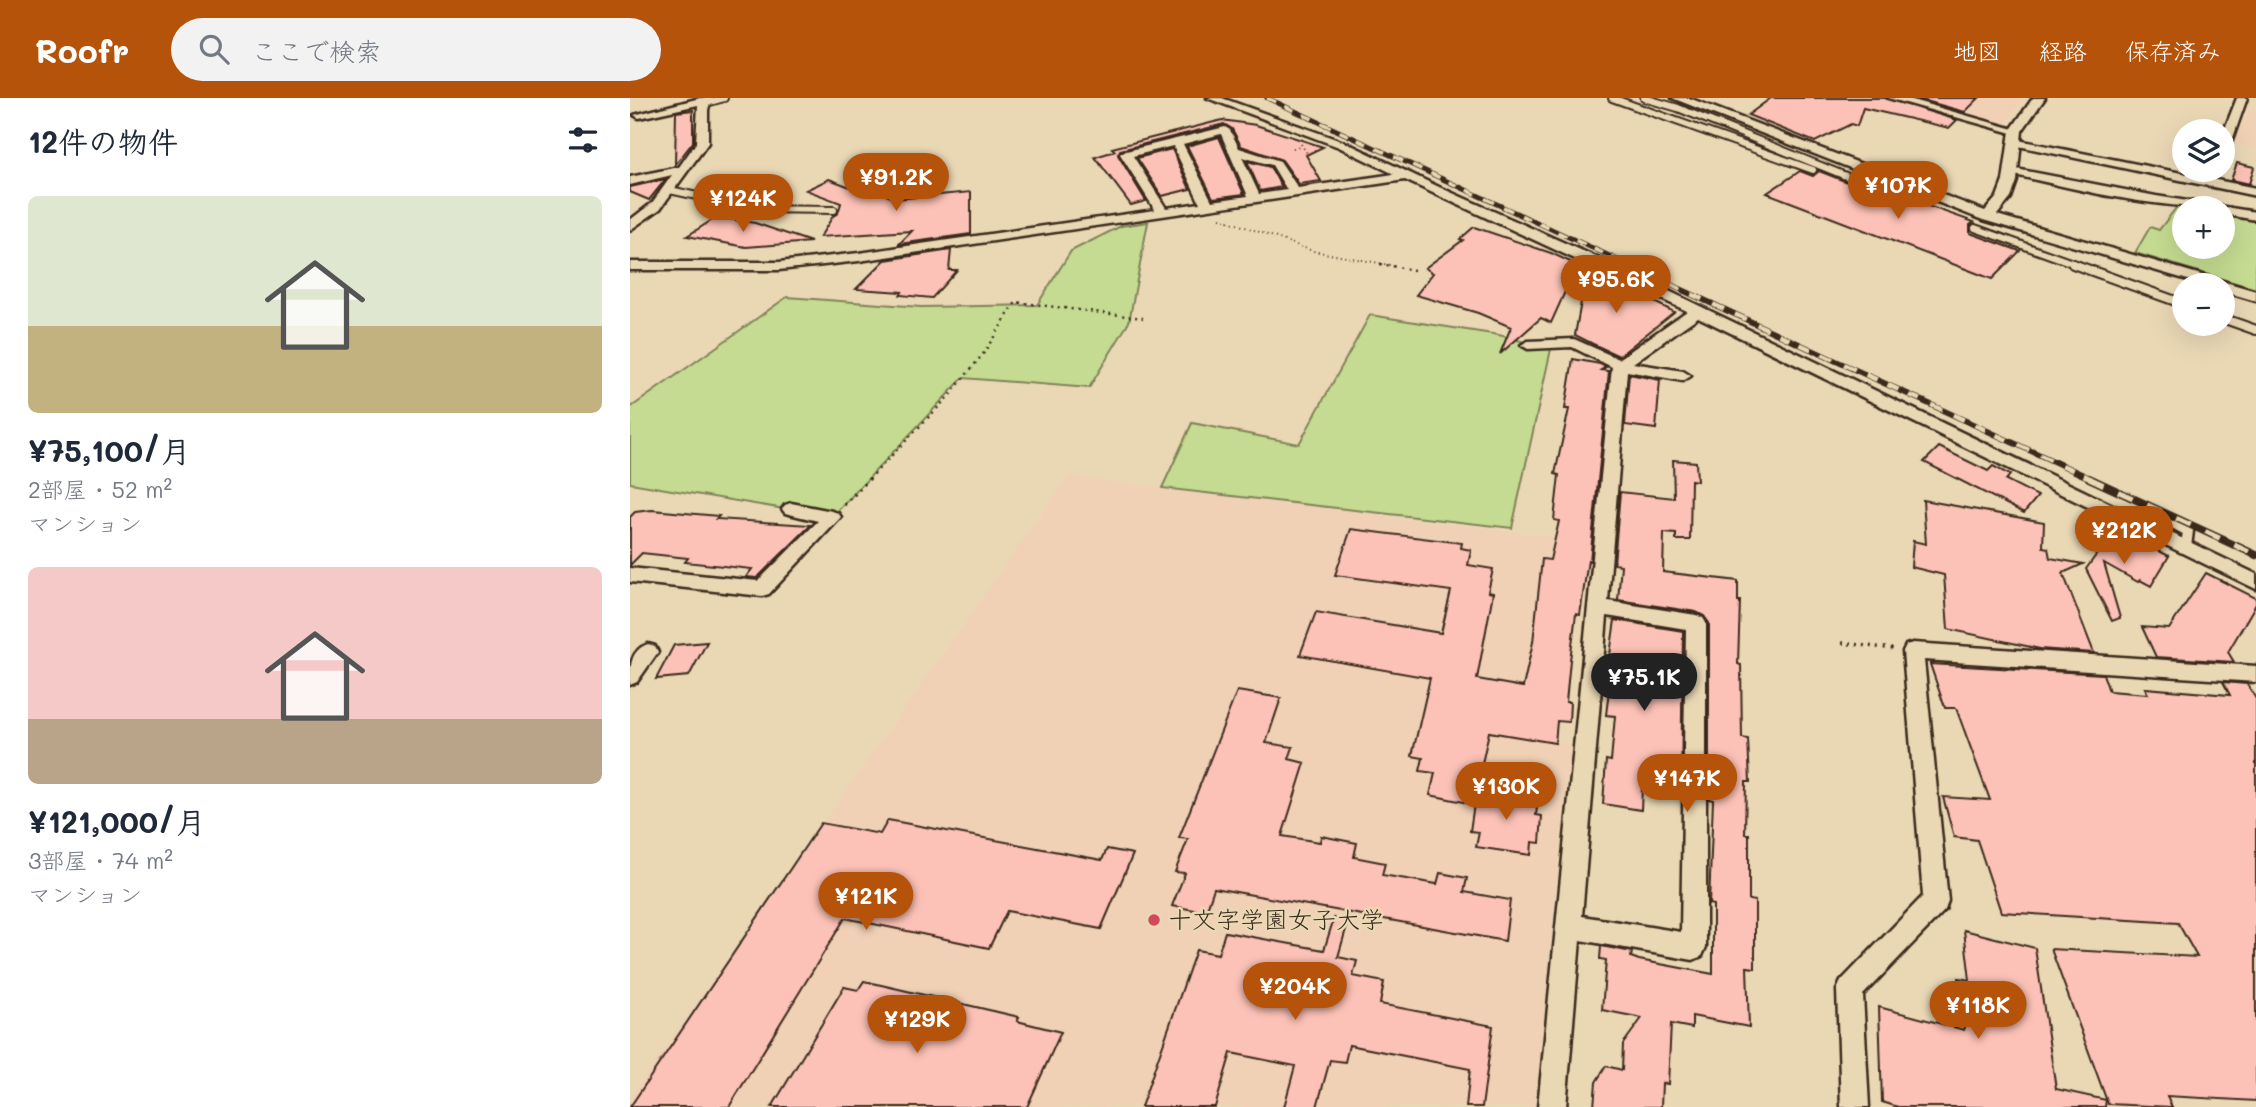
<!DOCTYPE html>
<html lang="ja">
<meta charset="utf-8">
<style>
body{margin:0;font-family:Mali,"Klee One",sans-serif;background:#f2f2f3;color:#1f2937;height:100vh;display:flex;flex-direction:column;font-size:26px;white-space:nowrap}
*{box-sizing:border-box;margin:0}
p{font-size:23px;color:#747a83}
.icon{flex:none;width:38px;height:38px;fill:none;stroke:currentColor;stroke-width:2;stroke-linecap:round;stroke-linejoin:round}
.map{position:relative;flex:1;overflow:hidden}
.side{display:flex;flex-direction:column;background:#fff;width:630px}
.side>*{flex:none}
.fabs{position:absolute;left:1542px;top:21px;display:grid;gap:14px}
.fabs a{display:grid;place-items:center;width:63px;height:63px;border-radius:50%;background:#fff;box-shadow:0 7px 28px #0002;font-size:35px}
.price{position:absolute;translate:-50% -60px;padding:0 16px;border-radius:24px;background:#b45309;color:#fff;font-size:23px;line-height:46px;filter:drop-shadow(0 2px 4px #0008)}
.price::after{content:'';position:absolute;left:50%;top:42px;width:21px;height:16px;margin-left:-10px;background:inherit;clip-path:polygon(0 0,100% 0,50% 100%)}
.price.selected{background:#222;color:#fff}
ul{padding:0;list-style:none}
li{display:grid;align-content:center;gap:14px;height:371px;padding:0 28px}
li span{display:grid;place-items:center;height:217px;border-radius:10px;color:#555}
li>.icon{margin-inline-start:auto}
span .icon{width:126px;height:126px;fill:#fffc;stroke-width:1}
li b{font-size:30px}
h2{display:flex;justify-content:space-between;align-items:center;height:84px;padding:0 28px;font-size:30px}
header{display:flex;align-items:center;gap:42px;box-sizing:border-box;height:98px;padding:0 35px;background:#b45309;color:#fff}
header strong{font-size:33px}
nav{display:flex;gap:38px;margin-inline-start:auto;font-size:24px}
.search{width:490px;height:63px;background:#f2f2f3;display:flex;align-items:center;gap:18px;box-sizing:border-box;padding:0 24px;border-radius:38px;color:#747a83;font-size:26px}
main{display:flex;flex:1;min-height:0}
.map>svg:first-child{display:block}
.built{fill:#f0d1b6}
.green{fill:#c4db91;stroke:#808258;stroke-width:2}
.building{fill:#fdc2b7;stroke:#3b2a1e;stroke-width:2}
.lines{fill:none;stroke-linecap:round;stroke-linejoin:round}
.service-far2-casing{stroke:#3b2a1e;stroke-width:10}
.service-far1-casing{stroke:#3b2a1e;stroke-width:12}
.service-casing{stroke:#3b2a1e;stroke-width:15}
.minor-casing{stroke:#3b2a1e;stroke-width:5}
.tertiary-casing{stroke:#3b2a1e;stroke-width:5}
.path-far2{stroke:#3b2a1e;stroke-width:2;stroke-dasharray:1 3.5;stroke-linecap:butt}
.path-far1{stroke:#3b2a1e;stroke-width:2.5;stroke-dasharray:2 4.5;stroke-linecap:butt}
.path{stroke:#3b2a1e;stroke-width:3.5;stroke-dasharray:2 5;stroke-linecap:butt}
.service-far2{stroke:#ead8b5;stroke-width:6}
.service-far1{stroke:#ead8b5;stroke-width:8}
.service{stroke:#ead8b5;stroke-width:10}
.minor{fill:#ead8b5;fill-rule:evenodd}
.tertiary{fill:#ead8b5;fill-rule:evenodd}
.rail-far2-casing{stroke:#3b2a1e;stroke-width:5}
.rail-far1-casing{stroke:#3b2a1e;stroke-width:6}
.rail-casing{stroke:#3b2a1e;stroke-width:8}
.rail-far2{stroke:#ead8b5;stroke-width:3.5;stroke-dasharray:10;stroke-linecap:butt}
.rail-far1{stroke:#ead8b5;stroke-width:4.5;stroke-dasharray:12;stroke-linecap:butt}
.rail{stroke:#ead8b5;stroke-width:5;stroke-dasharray:16;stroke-linecap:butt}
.poi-dot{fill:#d1495b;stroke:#ead8b5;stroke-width:2.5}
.labels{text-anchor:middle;stroke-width:5;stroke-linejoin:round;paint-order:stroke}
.near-poi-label{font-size:24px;fill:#3b2a1e;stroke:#ead8b5;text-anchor:start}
</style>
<header>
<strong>Roofr</strong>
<div class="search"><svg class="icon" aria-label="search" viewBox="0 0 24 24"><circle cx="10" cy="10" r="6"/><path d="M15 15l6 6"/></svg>ここで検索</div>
<nav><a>地図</a><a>経路</a><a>保存済み</a></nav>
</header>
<main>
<section class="side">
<h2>12件の物件<svg class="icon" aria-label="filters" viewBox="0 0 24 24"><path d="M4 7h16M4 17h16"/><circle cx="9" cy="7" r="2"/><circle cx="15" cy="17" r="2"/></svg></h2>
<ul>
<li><span style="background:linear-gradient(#dfe7d0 60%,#c2b280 0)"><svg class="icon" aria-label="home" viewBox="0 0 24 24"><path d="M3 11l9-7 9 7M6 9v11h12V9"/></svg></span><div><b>¥75,100/月</b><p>2部屋 · 52 m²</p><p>マンション</p></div></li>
<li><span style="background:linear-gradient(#f6c9c9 70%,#b9a48a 0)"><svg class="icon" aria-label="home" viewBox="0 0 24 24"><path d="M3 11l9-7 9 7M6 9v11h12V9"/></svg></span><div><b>¥121,000/月</b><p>3部屋 · 74 m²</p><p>マンション</p></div></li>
</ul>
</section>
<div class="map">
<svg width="1626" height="1009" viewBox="0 0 1626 1009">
<rect width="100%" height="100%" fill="#ead8b5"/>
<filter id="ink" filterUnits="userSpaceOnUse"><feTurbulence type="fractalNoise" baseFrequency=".0143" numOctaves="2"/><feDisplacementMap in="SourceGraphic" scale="14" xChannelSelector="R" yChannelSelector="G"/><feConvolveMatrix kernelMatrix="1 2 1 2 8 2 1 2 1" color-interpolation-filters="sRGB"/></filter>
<g filter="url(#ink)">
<g class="built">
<polygon points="1272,0 1395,0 1376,24 1367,25"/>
<polygon points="1619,11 1626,13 1626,51 1603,46"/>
<polygon points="438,378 934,440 898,640 940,646 905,1009 0,1009 0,999"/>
</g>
<g class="green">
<polygon points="1549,106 1568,110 1554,110 1554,149 1592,149 1593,116 1626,123 1626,191 1505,155 1520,129 1529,132"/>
<polygon points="518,124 499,224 459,290 333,280 202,419 0,385 0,310 157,199 291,209 407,207 441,153 491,128"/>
<polygon points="740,217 869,237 921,251 882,430 532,390 562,325 669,346"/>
</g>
<g class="building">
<polygon points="1141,0 1255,0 1327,22 1319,30 1233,10 1227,28 1221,26 1185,44 1118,17"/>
<polygon points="1285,0 1349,0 1335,14"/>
<polygon points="63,12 63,44 45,67 46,14"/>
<polygon points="592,22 626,27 693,49 676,57 691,83 669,86 652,62 611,48 602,31 594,26 490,52 488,57 516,103 501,107 465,59 485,53 482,50"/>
<polygon points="589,39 614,96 583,100 557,48"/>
<polygon points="542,51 560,91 532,98 507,60"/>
<polygon points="617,63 640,69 652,89 630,93"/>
<polygon points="1607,65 1624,69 1619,86 1601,82"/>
<polygon points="1170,73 1183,78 1189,73 1232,90 1238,87 1344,124 1340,127 1340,135 1390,153 1362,181 1137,95"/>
<polygon points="36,81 19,102 0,94 0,89"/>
<polygon points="199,81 228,92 237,88 265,101 341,94 341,136 269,146 282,133 190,139 203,118 208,115 211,105 176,92"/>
<polygon points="87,119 125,125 181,144 116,149 57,138"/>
<polygon points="844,129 921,155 947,167 921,225 911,220 870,256 881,229 848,215 786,197 803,175 795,170 833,142 830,141"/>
<polygon points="321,152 319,172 327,172 302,200 270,197 272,194 226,191 255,162"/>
<polygon points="957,171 987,185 1044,214 989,258 963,246 945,237"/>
<polygon points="943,261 970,266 976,269 971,272 979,273 960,463 958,462 950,517 946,516 940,562 936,604 940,604 939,624 927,623 925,645 859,634 843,706 800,697 805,675 790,673 793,660 782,658 800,580 670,557 686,514 811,535 821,493 705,477 721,431 832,445 831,450 841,452 838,467 863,471 858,494 863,495 847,581 893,589 903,544 912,461 920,462 929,423 924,422 929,377 925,376 939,311 935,311"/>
<polygon points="999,276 1030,282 1026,331 995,327"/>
<polygon points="1309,349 1358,373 1363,368 1380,377 1376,382 1408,398 1394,415 1294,364"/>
<polygon points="1043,362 1066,364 1067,383 1061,382 1060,442 1046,442 1046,436 1034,435 1033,474 1108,483 1108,503 1110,503 1108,566 1111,567 1112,640 1118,641 1120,684 1116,684 1115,736 1119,736 1119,802 1125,803 1125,870 1117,869 1119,929 1062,918 1062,930 1041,926 1038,986 1032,985 1031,1009 964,1009 966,984 976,968 992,972 993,946 1012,920 972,912 976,862 970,861 971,848 1002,854 1001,859 1009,862 1083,876 1083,807 1079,806 1083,702 1079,701 1079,525 1074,518 1066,514 988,502 991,467 984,466 990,394 1044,400"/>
<polygon points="1293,402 1414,424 1413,449 1418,450 1420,460 1453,466 1433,475 1464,555 1410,551 1318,531 1314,477 1281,469 1283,443 1296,446"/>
<polygon points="22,412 89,418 86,421 181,427 127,480 116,479 122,471 55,464 58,460 12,455 0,467 0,419 5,414"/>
<polygon points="1485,431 1539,458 1521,488 1510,482 1508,484 1474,465 1490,520 1482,523 1456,471"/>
<polygon points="1576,475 1626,500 1626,506 1598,554 1604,564 1526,559 1512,529 1539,531"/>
<polygon points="985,522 1053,533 1051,697 1012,690 1011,712 973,706 976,662 981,663 985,618 976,617 979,592 975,591"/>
<polygon points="77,544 59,578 26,581 44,547"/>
<polygon points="1300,566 1473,576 1479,593 1518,596 1515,590 1600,597 1593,584 1617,586 1626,601 1626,1003 1537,998 1542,1009 1478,1006 1421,851 1567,859 1548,825 1371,814 1347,742 1324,739 1313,699 1360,702 1326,610 1315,610"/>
<polygon points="607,593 651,600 636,645 663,649 659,661 675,665 652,738 690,744 691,738 727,745 724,759 755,765 752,777 807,786 810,775 837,780 834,794 880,802 875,843 584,790 576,814 542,808 555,775 545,774 558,741 549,740"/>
<polygon points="846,692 908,702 906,717 912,718 910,745 902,744 901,757 846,749 849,734 840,733"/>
<polygon points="258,722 472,762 477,751 503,756 471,831 377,813 359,850 215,820 99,1009 0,1009 191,725 250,736"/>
<polygon points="704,820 718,824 708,859 727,863 723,878 754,884 750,906 863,928 852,1009 836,1009 840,971 719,947 715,964 700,962 687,1009 654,1009 665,968 601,955 585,1009 511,1009 566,852 588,856 595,834 694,852"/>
<polygon points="1334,832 1405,850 1426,991 1476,1002 1475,1009 1268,1009 1252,1004 1249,909 1334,932 1329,880 1340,882"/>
<polygon points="234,883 389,919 387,923 431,934 397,1009 142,1009 214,889 228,892"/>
</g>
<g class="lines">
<defs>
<g id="service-far2">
<polyline points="982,0 1183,72"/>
<polyline points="1014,0 1048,10 1233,85"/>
<polyline points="73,6 94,0"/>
<polyline points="40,92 125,111 204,112"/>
<polyline points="1345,130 1448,167"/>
</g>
<g id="service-far1">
<polyline points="1443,166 1554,206"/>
<polyline points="1592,220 1626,232"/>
</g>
<polyline id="service" points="1517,411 1558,433 1556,449"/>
<g id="minor">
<polygon points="70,0 81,0 78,12 78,45 30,111 0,132 0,122 22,105 42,77 0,87 0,79 49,69 66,45 68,7 9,20 4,17"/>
<path d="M 577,0 L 592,0 L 717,45 L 809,89 L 991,170 L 1626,476 L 1626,491 L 1068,219 L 1003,265 L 1053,273 L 1061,278 L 1053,283 L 997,273 L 978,503 L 1066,517 L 1073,520 L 1076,525 L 1076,849 L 1072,858 L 1063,862 L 950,842 L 936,1009 L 908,1009 L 982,269 L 942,249 L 898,251 L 891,247 L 898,243 L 944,241 L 989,261 L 1057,213 L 775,82 L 229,163 L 149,172 L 0,172 L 0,164 L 149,164 L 229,155 L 525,112 L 490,56 L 492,54 L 595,29 L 600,32 L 609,50 L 650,63 L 668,90 L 764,76 L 709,49 ZM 591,36 L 618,98 L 582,103 L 553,46 ZM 543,48 L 570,105 L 536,110 L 503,58 ZM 612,59 L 642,67 L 657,92 L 629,96 ZM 977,518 L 1056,531 L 1051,834 L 952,818 Z"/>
<polygon points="1258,0 1275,0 1391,33 1386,36"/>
<polygon points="1607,0 1617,0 1598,54 1592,57 1592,38"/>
<polygon points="1383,41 1626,90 1626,98 1379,46 1379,42"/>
<path d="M 1381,70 L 1526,98 L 1626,114 L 1626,122 L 1592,116 L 1592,110 C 1521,110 1447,92 1377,75 L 1375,73 Z"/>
<polygon points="161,405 202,413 208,415 211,419 139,496 132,498 0,484 0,470 128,483 188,423 155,415 152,411 155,407"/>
<polygon points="1283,545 1626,568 1626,584 1294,562 1318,803 1315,812 1233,897 1239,1009 1211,1009 1207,892 1211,883 1293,798 1273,553 1276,547"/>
<path d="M 18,546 L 25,548 L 28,554 L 7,584 L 0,587 C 0,569 0,552 18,546 Z"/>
</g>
<polygon id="tertiary" points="1042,0 1059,0 1355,113 1367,99 1373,83 1380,33 1403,0 1415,0 1392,33 1387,83 1381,100 1367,117 1626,193 1626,203 1592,193 1592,187 1575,187 1353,122"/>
</defs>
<use href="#service-far2" class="service-far2-casing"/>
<use href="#service-far1" class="service-far1-casing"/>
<use href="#service" class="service-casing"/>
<use href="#minor" class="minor-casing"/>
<use href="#tertiary" class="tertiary-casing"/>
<g class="path-far2">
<polyline points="671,46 677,55"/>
<polyline points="663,50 671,49"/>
<polyline points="590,120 683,153 760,167"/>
</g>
<g class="path-far1">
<polyline points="750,166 784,172"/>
<polyline points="239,381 320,297 353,256 386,204 513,220"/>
</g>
<g class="path">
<polyline points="214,407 240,380"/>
<polyline points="1212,545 1264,551"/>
</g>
<use href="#service-far2" class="service-far2"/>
<use href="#service-far1" class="service-far1"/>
<use href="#service" class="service"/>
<use href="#minor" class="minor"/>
<use href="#tertiary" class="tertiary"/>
<defs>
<polyline id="rail-far2" points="637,0 999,167"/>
<polyline id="rail-far1" points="996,166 1462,381"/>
<polyline id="rail" points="1459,380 1626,457"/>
</defs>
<use href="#rail-far2" class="rail-far2-casing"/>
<use href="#rail-far1" class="rail-far1-casing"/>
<use href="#rail" class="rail-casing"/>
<use href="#rail-far2" class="rail-far2"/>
<use href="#rail-far1" class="rail-far1"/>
<use href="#rail" class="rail"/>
</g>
</g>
<circle class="poi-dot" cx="524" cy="822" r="7"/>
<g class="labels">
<g class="near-poi-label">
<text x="538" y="830">十文字学園女子大学</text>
</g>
</g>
</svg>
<div class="fabs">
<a><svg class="icon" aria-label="layers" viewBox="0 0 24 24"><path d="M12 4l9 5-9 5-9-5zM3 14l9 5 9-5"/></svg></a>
<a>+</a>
<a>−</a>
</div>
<b class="price" style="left:266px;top:115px">¥91.2K</b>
<b class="price" style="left:1268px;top:123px">¥107K</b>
<b class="price" style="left:113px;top:136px">¥124K</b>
<b class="price" style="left:986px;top:217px">¥95.6K</b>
<b class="price" style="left:1494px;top:468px">¥212K</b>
<b class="price selected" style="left:1014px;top:615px">¥75.1K</b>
<b class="price" style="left:1057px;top:716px">¥147K</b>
<b class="price" style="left:876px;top:724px">¥130K</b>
<b class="price" style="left:236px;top:834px">¥121K</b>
<b class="price" style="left:665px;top:924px">¥204K</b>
<b class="price" style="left:1348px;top:943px">¥118K</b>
<b class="price" style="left:287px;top:957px">¥129K</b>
</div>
</main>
